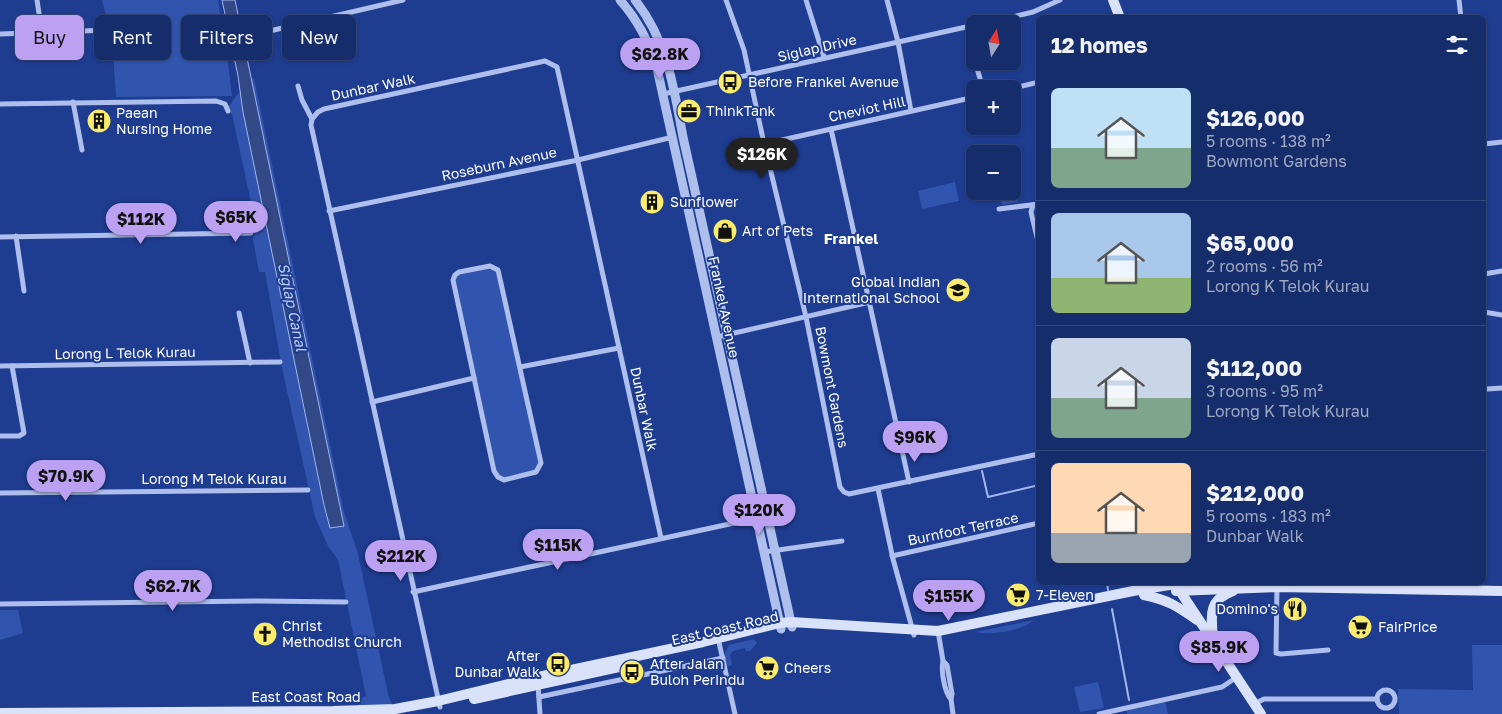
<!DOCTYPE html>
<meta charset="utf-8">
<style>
body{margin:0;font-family:"Golos Text",sans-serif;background:#1f3572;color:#f1f3f6;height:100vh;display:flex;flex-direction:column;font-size:19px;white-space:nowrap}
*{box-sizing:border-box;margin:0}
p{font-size:16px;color:#9ea8c2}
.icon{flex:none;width:28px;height:28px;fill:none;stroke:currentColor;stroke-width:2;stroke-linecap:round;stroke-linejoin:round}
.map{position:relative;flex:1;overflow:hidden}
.drawer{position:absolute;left:1036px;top:15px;width:450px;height:570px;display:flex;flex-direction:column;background:#162d6c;border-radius:8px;box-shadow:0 1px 4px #0004,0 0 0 1px #35497f}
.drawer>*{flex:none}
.banner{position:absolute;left:15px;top:15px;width:475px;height:45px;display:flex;gap:10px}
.needle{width:32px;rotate:11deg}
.buttons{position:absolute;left:966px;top:15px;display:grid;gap:10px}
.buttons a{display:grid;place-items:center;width:55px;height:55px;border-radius:8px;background:#162d6c;box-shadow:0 1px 4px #0004,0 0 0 1px #35497f;font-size:25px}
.price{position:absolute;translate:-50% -42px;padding:0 11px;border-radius:18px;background:#bca0f2;color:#111;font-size:16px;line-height:32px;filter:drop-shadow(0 1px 2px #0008)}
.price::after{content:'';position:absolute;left:50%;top:30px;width:15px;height:11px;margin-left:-8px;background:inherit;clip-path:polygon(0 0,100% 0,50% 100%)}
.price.active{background:#222;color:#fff}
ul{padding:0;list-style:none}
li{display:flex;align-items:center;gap:15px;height:125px;padding:0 15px}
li+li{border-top:1px solid #35497f}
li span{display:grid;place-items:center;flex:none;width:140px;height:100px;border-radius:8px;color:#555}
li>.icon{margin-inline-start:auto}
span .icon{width:60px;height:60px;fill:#fffc;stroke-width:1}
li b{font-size:21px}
h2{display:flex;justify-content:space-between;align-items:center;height:60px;padding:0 15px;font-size:21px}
.chip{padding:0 18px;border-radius:8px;background:#162d6c;box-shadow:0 1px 4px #0004,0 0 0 1px #35497f;font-size:18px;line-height:45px}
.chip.active{background:#bca0f2;color:#111}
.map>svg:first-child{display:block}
.green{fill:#3154ae}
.water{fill:#324887;stroke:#a1b7ef}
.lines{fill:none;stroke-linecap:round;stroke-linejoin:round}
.stream{stroke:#a1b7ef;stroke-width:2}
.minor{stroke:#aebfed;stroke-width:5}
.tertiary{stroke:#aebfed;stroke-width:9}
.secondary{stroke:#dae2fa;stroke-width:10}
.labels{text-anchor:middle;stroke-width:4;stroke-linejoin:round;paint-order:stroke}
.street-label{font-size:14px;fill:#fff;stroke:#1e3c90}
.poi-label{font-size:14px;fill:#fff;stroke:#1e3c90;text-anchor:start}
.neighbourhood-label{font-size:15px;font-weight:bold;fill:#fff;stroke:#1e3c90}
.water-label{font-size:15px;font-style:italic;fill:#bacaf4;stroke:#1e3c90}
</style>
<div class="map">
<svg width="1502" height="714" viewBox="0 0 1502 714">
<rect width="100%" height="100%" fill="#1e3c90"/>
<g class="green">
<polygon points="102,0 218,0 225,40 232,96 116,97 112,38"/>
<polygon points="254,78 344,512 358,554 389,698 398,714 370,714 368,705 359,705 358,700 362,700 362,697 366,696 338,560 328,546 315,517 282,368 265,272 259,272 253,239 256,226 232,114 229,113 228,108 236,96"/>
<polygon points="1013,171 1018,202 1002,205 1000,191 1012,191"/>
<polygon points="955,182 959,201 922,209 918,191"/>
<polygon points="495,267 541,463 536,472 504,480 494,471 454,282 455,275"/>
<polygon points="0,610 18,610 23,633 0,640"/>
<path d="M 1034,620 C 1022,631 991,636 975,632 Z"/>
<polygon points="754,639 757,643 750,651 746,651 745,648 733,651 730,655 732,665 727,667 724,655 729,645"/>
<polygon points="1472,645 1502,645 1502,714 1399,714 1398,689 1473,690"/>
<polygon points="1098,682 1104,708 1080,712 1074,687"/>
<polygon points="1165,701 1168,714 1127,714 1126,709"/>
</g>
<polygon class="water" points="222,0 235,0 344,526 330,528 324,505 243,112 238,76"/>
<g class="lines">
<g class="stream">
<polyline points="982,471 988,497 1039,485"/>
<polyline points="1107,582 1108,590"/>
<polyline points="1112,609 1129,700"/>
</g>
<g class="minor">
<polyline points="37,0 42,34"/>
<polyline points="726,0 744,50 763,139 806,317 840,487 844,492 849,494 1039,454"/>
<polyline points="806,0 824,57"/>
<polyline points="887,0 898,42 911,111"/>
<polyline points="1459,0 1461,18"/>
<polyline points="982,24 1033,12 1060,0"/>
<polyline points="969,27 975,60"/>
<polyline points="261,33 403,0"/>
<polyline points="0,34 109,30"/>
<polyline points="975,61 983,89"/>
<polyline points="298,86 302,100 312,119"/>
<polyline points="1010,89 1039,82"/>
<polyline points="663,94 975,25"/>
<polyline points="73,102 82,150"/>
<polyline points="0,104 216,101 225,104 228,111"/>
<polyline points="831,129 909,482"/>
<polyline points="764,144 975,97"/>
<polyline points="1484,144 1502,142"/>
<polyline points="1033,205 1031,212 1039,246"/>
<polyline points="999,209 1039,204"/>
<polyline points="329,211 578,160 673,137"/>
<polyline points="16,236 24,291"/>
<polyline points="0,237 251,233"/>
<polygon points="490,266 498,270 541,463 536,472 504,480 498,477 494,471 453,280 455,275 459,272"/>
<polyline points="1484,274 1502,271"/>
<polyline points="1484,312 1502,315"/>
<polyline points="239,313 250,363"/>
<polyline points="717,337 870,302"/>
<polyline points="0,366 280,362"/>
<polyline points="520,367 619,348"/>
<polyline points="1484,391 1487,389 1502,388"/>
<polyline points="372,402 474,378"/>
<polyline points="0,436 19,436 24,433 12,366"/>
<polyline points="878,489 893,559 914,635"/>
<polyline points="0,493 308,490"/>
<polyline points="764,552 842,541"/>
<polyline points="892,556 1039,523"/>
<polyline points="1277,586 1276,653 1281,654 1328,650"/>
<polyline points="413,592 767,516"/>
<polyline points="0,604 259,601 346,602"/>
<polyline points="938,631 943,661 947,665 952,694 951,699 953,714"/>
<polyline points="718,638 735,714"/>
<path d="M 943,661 C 941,670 944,692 951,699"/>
<polyline points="538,685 540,714"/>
<circle cx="1386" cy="699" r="9"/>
<polyline points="539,697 723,658"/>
<polyline points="1254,704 1264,699 1377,699"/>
<polyline points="440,707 311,125 312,119 318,112 324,109 545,61 557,67 661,538"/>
<polyline points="1099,714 1222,687 1237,677"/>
</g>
<g class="tertiary">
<path d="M 620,0 C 637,19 648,40 656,64 L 781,629"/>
<path d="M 635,0 C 667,40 674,88 683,137 L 792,627"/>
</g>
<g class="secondary">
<polyline points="1113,0 1120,18"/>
<polyline points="1176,585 1261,714"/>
<polyline points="1176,591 1277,587 1502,591"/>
<path d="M 1144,595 C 1168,600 1177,606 1197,620"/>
<path d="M 1213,638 C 1211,615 1208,600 1233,591"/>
<polyline points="474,699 628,665"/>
<polyline points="0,713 333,711 395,709 438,701 538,677 703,642 780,623 791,622 938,631 1133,591 1187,582"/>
</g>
</g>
<defs>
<symbol id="bus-disc" viewBox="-11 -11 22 22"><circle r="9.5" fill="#fcec6d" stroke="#1e3c90"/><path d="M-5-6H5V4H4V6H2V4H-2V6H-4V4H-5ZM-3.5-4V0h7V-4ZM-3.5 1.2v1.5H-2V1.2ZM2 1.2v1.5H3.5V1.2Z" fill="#111"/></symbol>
<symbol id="office-disc" viewBox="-11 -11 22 22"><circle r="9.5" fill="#fcec6d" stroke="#1e3c90"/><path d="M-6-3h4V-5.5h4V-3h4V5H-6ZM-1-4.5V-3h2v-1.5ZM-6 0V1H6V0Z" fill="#111"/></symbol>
<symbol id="building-disc" viewBox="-11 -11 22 22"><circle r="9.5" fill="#fcec6d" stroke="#1e3c90"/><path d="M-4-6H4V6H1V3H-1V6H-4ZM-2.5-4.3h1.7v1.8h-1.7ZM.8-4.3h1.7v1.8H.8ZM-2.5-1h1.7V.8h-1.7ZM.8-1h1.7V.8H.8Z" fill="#111"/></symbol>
<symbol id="shop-disc" viewBox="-11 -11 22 22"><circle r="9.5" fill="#fcec6d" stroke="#1e3c90"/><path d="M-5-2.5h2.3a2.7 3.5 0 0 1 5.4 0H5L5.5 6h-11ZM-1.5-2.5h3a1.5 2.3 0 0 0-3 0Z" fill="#111"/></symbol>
<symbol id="school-disc" viewBox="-11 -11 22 22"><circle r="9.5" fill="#fcec6d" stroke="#1e3c90"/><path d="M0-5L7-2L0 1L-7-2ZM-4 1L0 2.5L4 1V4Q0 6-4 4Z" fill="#111"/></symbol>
<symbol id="supermarket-disc" viewBox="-11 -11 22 22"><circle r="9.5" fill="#fcec6d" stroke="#1e3c90"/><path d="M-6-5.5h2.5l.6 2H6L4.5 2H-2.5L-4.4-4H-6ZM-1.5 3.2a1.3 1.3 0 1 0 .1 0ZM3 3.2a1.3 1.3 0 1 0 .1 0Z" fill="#111"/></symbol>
<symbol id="restaurant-disc" viewBox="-11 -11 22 22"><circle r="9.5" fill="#fcec6d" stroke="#1e3c90"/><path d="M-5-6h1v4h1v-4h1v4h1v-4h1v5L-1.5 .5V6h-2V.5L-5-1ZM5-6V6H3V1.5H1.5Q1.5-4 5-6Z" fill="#111"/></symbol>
<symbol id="church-disc" viewBox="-11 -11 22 22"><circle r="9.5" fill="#fcec6d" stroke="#1e3c90"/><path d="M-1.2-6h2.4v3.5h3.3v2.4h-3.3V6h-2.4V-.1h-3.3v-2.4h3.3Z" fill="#111"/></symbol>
</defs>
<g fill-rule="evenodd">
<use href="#bus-disc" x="716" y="68" width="28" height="28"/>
<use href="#office-disc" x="675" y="97" width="28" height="28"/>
<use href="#building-disc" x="85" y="107" width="28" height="28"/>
<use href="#building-disc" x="638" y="188" width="28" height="28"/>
<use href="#shop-disc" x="711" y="217" width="28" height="28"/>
<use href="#school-disc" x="944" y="276" width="28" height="28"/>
<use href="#supermarket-disc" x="1004" y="581" width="28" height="28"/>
<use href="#restaurant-disc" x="1281" y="595" width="28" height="28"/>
<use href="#supermarket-disc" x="1346" y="613" width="28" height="28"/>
<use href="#church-disc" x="251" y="620" width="28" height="28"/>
<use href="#bus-disc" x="544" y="650" width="28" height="28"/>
<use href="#supermarket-disc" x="753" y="654" width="28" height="28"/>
<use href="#bus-disc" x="618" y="658" width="28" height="28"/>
</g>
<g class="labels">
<g class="street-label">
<text transform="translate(817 48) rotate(-13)" y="5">Siglap Drive</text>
<text transform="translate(373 87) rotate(-12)" y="5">Dunbar Walk</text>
<text transform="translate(867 109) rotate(-12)" y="5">Cheviot Hill</text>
<text transform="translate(499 164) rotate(-12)" y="5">Roseburn Avenue</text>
<text transform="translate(724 307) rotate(78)" y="5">Frankel Avenue</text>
<text transform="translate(125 353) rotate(-1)" y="5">Lorong L Telok Kurau</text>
<text transform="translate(832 387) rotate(79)" y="5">Bowmont Gardens</text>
<text transform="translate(644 409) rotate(78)" y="5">Dunbar Walk</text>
<text x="214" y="484">Lorong M Telok Kurau</text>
<text transform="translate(963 529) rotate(-12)" y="5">Burnfoot Terrace</text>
<text transform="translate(725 628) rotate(-13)" y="5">East Coast Road</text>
<text x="306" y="702">East Coast Road</text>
</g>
<g class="poi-label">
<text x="748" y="87">Before Frankel Avenue</text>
<text x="706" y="116">ThinkTank</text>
<text x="116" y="118">Paean<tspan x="116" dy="16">Nursing Home</tspan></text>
<text x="670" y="207">Sunflower</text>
<text x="742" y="236">Art of Pets</text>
<text x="940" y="287" text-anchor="end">Global Indian<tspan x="940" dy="16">International School</tspan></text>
<text x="1036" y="600">7-Eleven</text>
<text x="1278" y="614" text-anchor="end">Domino's</text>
<text x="282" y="631">Christ<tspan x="282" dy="16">Methodist Church</tspan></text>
<text x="1378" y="632">FairPrice</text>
<text x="540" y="661" text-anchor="end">After<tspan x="540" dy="16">Dunbar Walk</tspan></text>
<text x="650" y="669">After Jalan<tspan x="650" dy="16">Buloh Perindu</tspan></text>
<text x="784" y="673">Cheers</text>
</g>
<g class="neighbourhood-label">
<text x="851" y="244">Frankel</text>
</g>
<g class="water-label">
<text transform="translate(292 307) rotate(78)" y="5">Siglap Canal</text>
</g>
</g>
</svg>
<div class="buttons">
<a><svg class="needle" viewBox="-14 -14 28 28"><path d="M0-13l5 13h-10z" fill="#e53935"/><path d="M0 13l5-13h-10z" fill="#9ea8c2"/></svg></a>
<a>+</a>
<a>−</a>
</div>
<b class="price" style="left:660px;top:80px">$62.8K</b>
<b class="price active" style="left:762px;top:180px">$126K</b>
<b class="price" style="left:236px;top:243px">$65K</b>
<b class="price" style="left:141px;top:245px">$112K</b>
<b class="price" style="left:915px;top:463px">$96K</b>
<b class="price" style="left:66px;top:502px">$70.9K</b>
<b class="price" style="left:759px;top:536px">$120K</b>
<b class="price" style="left:558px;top:571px">$115K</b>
<b class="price" style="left:401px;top:582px">$212K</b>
<b class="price" style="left:173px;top:612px">$62.7K</b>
<b class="price" style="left:949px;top:622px">$155K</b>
<b class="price" style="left:1219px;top:673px">$85.9K</b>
<div class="banner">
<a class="chip active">Buy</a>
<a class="chip">Rent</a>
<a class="chip">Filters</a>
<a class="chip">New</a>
</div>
<section class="drawer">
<h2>12 homes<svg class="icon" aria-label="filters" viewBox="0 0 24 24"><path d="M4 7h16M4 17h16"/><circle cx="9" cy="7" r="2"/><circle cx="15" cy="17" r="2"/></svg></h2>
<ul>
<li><span style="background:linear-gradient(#bfe0f5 60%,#7fa58c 0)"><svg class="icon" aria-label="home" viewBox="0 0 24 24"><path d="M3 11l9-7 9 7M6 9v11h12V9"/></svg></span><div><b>$126,000</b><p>5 rooms · 138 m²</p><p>Bowmont Gardens</p></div></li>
<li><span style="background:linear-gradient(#a9c7e8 65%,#8fb573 0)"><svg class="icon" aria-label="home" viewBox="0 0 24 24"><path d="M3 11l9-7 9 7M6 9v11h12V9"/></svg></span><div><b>$65,000</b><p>2 rooms · 56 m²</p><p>Lorong K Telok Kurau</p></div></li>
<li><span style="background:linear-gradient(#c9d6e8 60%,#7fa58c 0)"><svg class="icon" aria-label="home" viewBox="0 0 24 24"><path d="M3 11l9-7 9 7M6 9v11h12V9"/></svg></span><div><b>$112,000</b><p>3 rooms · 95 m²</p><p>Lorong K Telok Kurau</p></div></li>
<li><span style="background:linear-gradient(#ffd9b3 70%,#9aa5b1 0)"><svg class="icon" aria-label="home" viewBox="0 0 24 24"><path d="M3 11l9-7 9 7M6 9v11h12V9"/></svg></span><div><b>$212,000</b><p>5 rooms · 183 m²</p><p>Dunbar Walk</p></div></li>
</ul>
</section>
</div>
